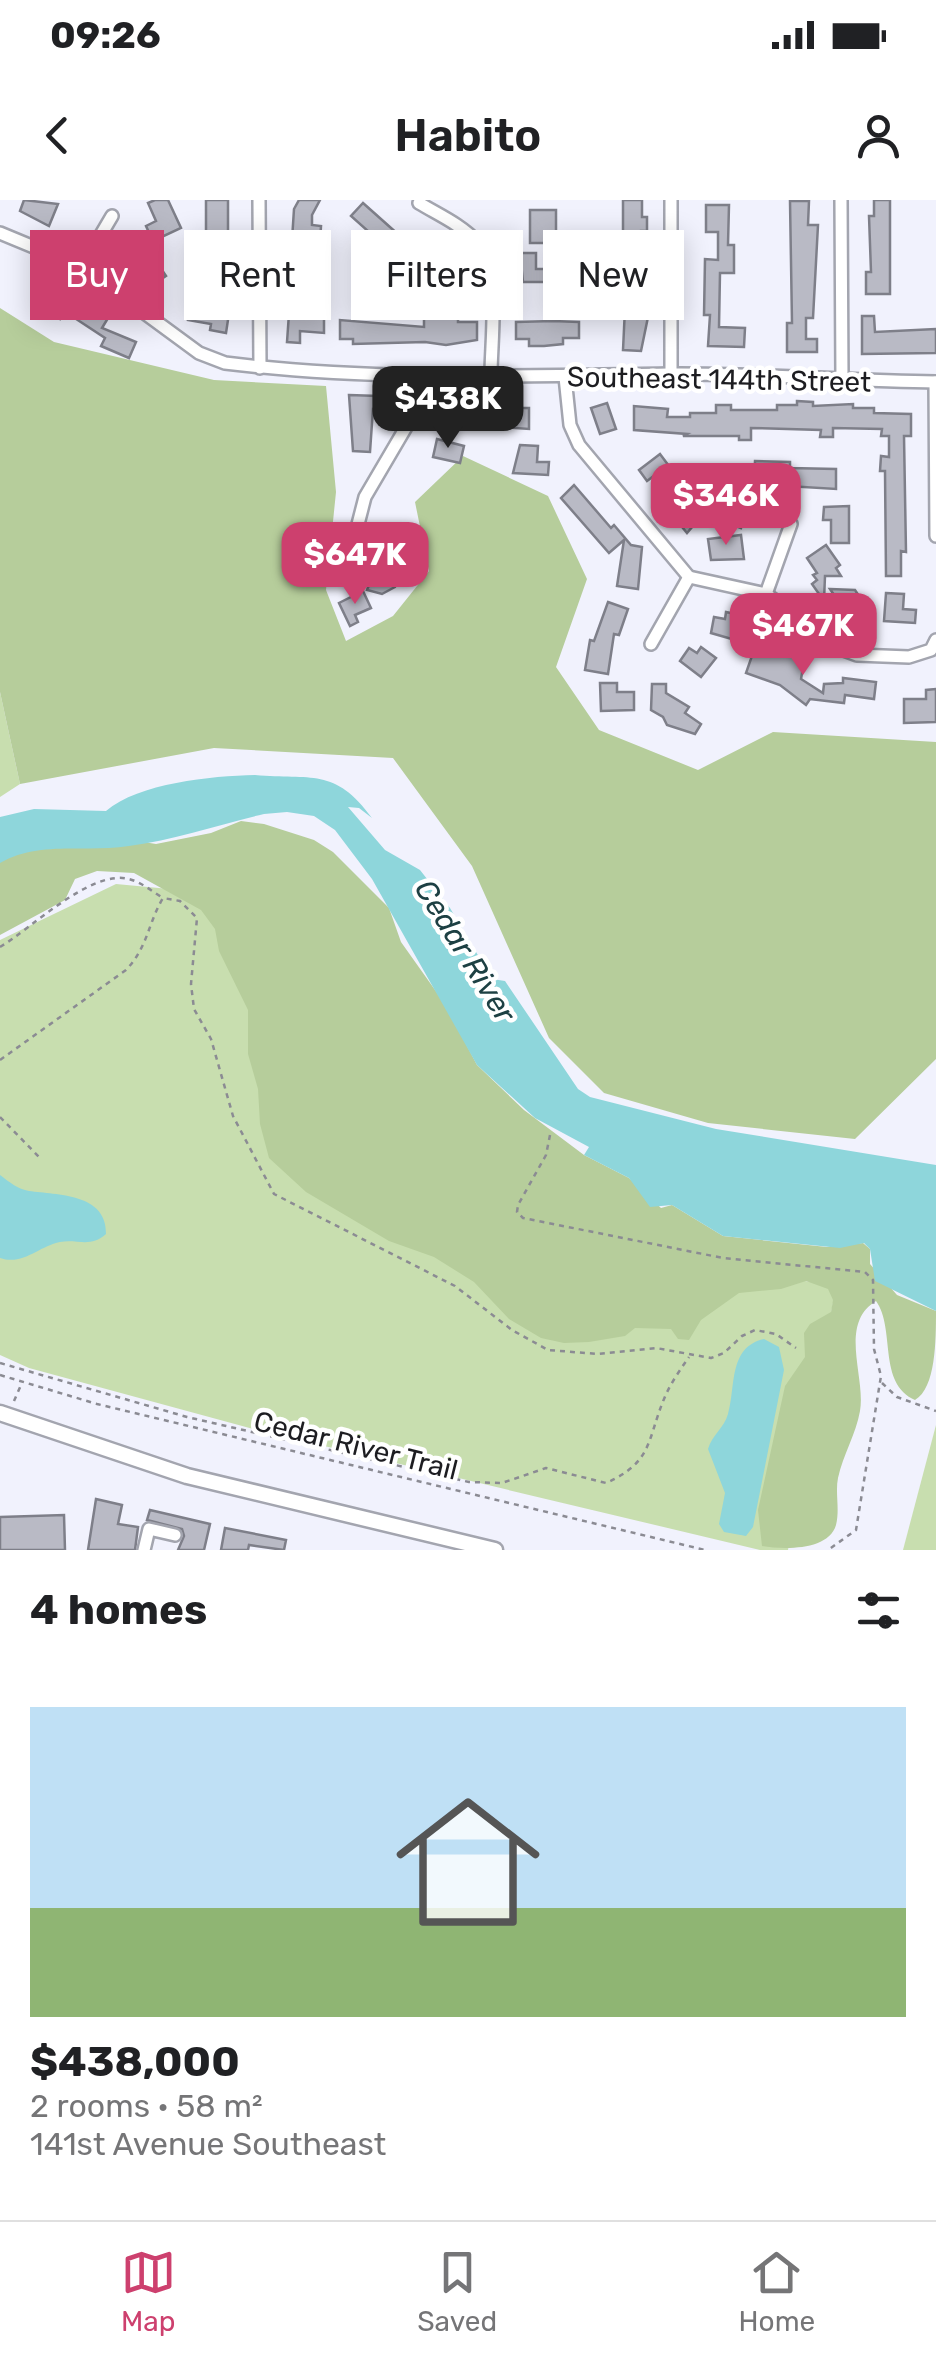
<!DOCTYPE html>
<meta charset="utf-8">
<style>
body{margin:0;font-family:Rubik,sans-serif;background:#f2f2f2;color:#202124;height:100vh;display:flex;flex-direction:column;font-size:38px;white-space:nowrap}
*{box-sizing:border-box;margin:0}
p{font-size:32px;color:#757577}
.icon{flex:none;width:55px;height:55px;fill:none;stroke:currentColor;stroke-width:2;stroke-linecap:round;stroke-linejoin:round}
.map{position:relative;height:1350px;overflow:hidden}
.side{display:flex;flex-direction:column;background:#fff;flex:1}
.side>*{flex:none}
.hud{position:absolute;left:30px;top:30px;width:878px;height:90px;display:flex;gap:20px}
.price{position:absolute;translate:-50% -85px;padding:0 22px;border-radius:20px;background:#cd406e;color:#fff;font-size:32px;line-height:65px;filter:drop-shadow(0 2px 5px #0008)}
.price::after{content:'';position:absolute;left:50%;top:60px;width:30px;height:22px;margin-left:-15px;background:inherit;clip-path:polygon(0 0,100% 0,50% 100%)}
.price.selected{background:#222;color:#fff}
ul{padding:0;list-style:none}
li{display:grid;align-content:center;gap:20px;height:530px;padding:0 30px}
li+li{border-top:2px solid #e0e0e0}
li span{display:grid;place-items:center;height:310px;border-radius:0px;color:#555}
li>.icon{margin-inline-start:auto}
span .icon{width:180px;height:180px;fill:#fffc;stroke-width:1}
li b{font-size:42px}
h2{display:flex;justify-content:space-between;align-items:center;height:120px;padding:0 30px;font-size:42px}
.pill{padding:0 35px;border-radius:0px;background:#fff;box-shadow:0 5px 25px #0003;font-size:35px;line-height:90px}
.pill.selected{background:#cd406e;color:#fff}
.status{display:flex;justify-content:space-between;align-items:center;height:70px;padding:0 50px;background:#fff;direction:ltr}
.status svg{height:28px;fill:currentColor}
header{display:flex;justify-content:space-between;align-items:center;height:130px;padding:0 30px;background:#fff;font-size:45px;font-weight:600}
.tab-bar{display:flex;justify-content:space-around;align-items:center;height:140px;border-top:2px solid #e0e0e0;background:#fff;font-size:28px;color:#757577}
.tab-bar a{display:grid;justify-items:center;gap:5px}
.tab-bar .selected{color:#cd406e}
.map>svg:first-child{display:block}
.green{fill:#c8deaf}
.forest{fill:#b6cd9b}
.water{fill:#8ed6db}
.building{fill:#b9bac5;stroke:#7e7f89;stroke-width:2.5}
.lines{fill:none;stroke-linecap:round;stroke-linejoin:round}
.minor-casing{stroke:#a3a5af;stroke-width:16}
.major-casing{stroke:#a3a5af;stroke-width:19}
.path{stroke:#8b8b93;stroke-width:2.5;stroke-dasharray:5 5;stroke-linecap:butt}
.minor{stroke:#fff;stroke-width:11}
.major{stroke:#fff;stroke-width:14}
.labels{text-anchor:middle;stroke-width:9;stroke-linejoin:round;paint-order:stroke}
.street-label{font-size:28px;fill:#1d1d21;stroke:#fff}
.water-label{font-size:30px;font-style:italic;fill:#1d4043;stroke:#fff}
</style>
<div class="status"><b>09:26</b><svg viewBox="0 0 49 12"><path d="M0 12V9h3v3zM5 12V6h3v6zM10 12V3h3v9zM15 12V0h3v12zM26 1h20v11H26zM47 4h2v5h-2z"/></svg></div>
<header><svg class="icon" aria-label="back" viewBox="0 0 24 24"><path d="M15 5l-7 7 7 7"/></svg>Habito<svg class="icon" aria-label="person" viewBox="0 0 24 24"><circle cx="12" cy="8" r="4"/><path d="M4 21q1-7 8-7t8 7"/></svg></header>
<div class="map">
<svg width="936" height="1350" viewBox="0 0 936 1350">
<rect width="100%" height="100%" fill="#f1f2fd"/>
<g class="green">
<polygon points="0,492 20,584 0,597"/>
<polygon points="116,684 180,690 700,1064 836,1086 788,1350 760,1350 257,1230 29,1168 0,1155 0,740"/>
<polygon points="936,1225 936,1350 903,1350"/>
</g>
<g class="forest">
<polygon points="0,108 54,142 214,180 326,186 336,292 326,390 346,441 393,416 429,371 415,302 463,256 548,296 587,379 556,467 599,530 698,570 773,532 936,542 936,859 855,939 708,923 604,893 549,838 472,666 393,558 214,548 20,584 0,492"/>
<path d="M 241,621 L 264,624 L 314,640 L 333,652 L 389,708 L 401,742 L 445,804 L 477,865 L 524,910 L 584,955 L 629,978 L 661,1008 L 672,1005 L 723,1036 L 827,1047 L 863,1043 L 870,1049 L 870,1064 L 897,1095 L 936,1111 C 936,1140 936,1188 915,1200 C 877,1183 896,1129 876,1101 C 838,1124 866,1177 860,1211 C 856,1234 843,1255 838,1278 C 835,1293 840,1309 836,1325 C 829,1350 786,1350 762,1346 L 758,1310 L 785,1186 L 805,1157 L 804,1133 L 810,1124 L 831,1112 L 833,1100 L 828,1089 L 806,1081 L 781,1089 L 739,1093 L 701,1120 L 689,1140 L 678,1139 L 671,1129 L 635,1128 L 625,1136 L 589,1142 L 564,1143 L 541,1138 L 509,1119 L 474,1082 L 434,1057 L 389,1041 L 306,992 L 269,958 L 260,924 L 258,889 L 248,854 L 248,810 L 219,751 L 215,729 L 201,710 L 134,673 L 97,671 L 75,679 L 65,700 L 0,735 L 0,643 L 131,640 L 156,644 L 211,633 Z"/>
</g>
<g class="water">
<path d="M 255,575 C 311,580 335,567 372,618 L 359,608 L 348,607 L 385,650 L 420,670 L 450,708 L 492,779 L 505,781 L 578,889 L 590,897 L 716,929 L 936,965 L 936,1111 L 875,1081 L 870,1049 L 864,1043 L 840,1048 L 723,1036 L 672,1005 L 650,1007 L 629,978 L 584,955 L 589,947 L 535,918 L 477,865 L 372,679 L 335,630 L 314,616 L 287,612 L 264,614 C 220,624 174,640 129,646 C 86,653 39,640 0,663 L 0,617 L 34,609 L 106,611 C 139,583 211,576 255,575 Z"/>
<path d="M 0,975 C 9,982 18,989 29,991 C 57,995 107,993 106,1034 C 91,1048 78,1039 60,1042 C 39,1046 23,1066 0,1058 Z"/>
<path d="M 764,1139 L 779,1147 L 784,1170 L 753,1327 L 746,1336 L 724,1332 L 719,1324 L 725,1293 L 708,1249 C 712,1235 724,1228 728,1214 C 736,1187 728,1147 764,1139 Z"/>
</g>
<g class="building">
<polygon points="24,0 58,4 49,26 20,11"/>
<polygon points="155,0 168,0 181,28 153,41 146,26 156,21 148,3"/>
<polygon points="206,0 228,0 228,36 220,36 220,53 230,53 230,67 224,66 224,99 231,100 226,133 210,130 211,124 188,120 192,99 210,102 210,66 199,66 199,53 206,53"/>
<polygon points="299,0 320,0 312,15 312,25 321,26 320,42 314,41 312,114 324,115 324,133 300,131 300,143 287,142 290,99 285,99 286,67 295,67 297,40 292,40 294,9"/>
<polygon points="623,0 642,0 642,17 647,17 647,31 641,31 641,51 645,52 642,99 648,99 648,117 641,151 623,150 628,45 623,45"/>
<polygon points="874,0 890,0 890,94 866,94 866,72 871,72 869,16 874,16"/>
<polygon points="790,1 809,1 808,25 818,25 813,118 806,118 806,139 817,139 817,152 787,152 787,123 792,123"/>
<polygon points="363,3 400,36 397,40 406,50 394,63 374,44 378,40 351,16"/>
<polygon points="706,5 729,5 728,45 734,45 734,73 720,73 719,127 745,128 744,147 708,146 710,115 704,115 705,59 718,60 718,32 706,32"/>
<rect x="530" y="10" width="26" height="33"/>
<polygon points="429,39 455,58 444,73 418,54"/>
<polygon points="143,42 166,76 151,86 134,67 138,64 129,51"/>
<polygon points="520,53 536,53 536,69 547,69 547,82 523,82"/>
<polygon points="62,86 108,118 102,128 136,142 129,158 101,146 105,138 64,111 60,119 34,105 42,90 56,97"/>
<polygon points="862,116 874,116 875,132 936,129 936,153 862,154"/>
<polygon points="458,117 458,122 477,122 477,140 446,145 425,142 353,144 353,139 340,139 340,120 424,127 424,118"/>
<polygon points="553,121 579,122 579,138 563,138 563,144 544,146 529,146 529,139 516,139 516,122"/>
<polygon points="349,195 378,196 377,210 373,209 370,252 353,251"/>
<polygon points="460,195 483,196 483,208 529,208 529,229 434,222 434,203 460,204"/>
<polygon points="797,201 813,202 813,206 853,204 853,208 874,208 874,213 911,214 911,236 904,236 906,352 901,351 901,376 886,376 885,271 880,271 881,256 889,257 889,236 881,236 882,229 833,228 833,237 820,237 821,230 751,228 751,240 739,240 739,236 683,236 687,234 634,230 634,206 668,209 667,217 690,217 690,213 716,213 716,205 731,205 731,210 777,210 777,205 797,205"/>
<polygon points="607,203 616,229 600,234 591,208"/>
<polygon points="437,239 464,246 460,263 433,257"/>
<polygon points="520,245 538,246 537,262 549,262 548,275 513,273"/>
<polygon points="660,254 704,313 687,333 661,301 669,294 655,275 647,281 639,270"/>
<polygon points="755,261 790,262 790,268 836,269 836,289 754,284"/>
<polygon points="574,285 611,328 614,325 631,345 642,347 638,389 617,386 624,340 609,353 561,298"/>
<polygon points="733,287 764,299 758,313 748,309 741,328 726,322 732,306 727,304"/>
<polygon points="849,306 849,343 831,343 831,320 823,320 824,307"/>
<polygon points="741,335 744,359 711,360 708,339"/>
<polygon points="826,345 840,365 836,368 841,376 825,376 824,401 812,384 817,380 813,375 817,373 807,358"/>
<polygon points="382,353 404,359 395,387 382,394 367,390"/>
<polygon points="830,389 855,390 874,419 858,430"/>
<polygon points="363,391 371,408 355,415 358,422 350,426 339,403"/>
<polygon points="886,393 904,394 903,409 916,410 915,423 884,421"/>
<polygon points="608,402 628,409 619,435 614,434 608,474 585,470 590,440 594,441"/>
<polygon points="726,412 745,416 744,424 752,426 749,444 711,433 714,417 725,419"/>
<polygon points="772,446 805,456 801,479 823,493 824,484 843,483 843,478 876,482 874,499 845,495 844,503 810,499 806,505 780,485 746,473 754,450 769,455"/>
<polygon points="701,447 716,458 701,477 680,461 689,448 697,453"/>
<polygon points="600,483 617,483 617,492 634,492 634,510 601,511"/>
<polygon points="652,484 666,484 666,493 689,507 685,513 701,524 695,534 667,525 663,517 651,510"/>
<polygon points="936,489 936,522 904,523 904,499 926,499 926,490"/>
<polygon points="96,1299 122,1305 118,1324 138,1327 135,1350 88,1350"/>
<polygon points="150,1310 210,1324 204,1350 178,1350 184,1336 182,1329 147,1320"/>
<polygon points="64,1315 65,1350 0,1350 0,1317"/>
<polygon points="225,1328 286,1340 284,1350 249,1345 248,1350 221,1350"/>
</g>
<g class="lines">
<defs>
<g id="minor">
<polyline points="259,0 260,168"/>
<polyline points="841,0 842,179"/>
<path d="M 419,3 C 439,15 462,25 478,43 C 501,66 491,141 491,174"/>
<path d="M 0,33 L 82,67 L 199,153 L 225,163 C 371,181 521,176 668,174 C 757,173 847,181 936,182"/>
<polyline points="82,67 112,16"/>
<polyline points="671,174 671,0"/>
<polyline points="565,177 570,225 579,245 689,377"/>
<polyline points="935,182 936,336"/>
<polyline points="356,332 365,297 409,222 412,174"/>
<polyline points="689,377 766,394 841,449 857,455 909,457 931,450 936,440"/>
<polyline points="766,394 791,324"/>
<polyline points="651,444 689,377"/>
<polyline points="144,1350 149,1329 175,1335"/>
</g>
<polyline id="major" points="0,1213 187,1276 495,1350"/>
</defs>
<use href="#minor" class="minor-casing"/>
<use href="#major" class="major-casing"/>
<g class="path">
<path d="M 0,747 C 32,728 91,669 129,679 C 141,682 153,692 163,698"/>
<path d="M 0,860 L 126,770 C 148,747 148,723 163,698 L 180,701 L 197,718 L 191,784 L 194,809 L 211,839 L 233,916 L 274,994 L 455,1086 L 512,1130 L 548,1150 L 598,1154 L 656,1148 L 711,1158 L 724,1153 L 742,1136 L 755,1130 L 776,1134 L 796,1148"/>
<polyline points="0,917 39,957"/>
<polyline points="550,935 546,955 518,1005 517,1012 523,1018 723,1058 865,1072 873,1080 874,1149 881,1176 856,1330 828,1350"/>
<path d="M 0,1163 L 187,1217 L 469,1282 L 502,1283 L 546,1268 L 606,1283 C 653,1262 647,1240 664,1199 C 670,1184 680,1170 689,1157"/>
<polyline points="0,1175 97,1204 705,1350"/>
<polyline points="882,1183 897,1197 936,1211"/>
<polyline points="14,1201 21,1185"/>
</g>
<use href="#minor" class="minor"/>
<use href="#major" class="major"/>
</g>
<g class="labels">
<g class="street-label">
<text transform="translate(719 179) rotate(1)" y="10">Southeast 144th Street</text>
<text transform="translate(356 1245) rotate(14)" y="10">Cedar River Trail</text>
</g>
<g class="water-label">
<text transform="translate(465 751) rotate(58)" y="10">Cedar River</text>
</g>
</g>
</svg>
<b class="price selected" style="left:448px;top:251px">$438K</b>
<b class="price" style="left:726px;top:348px">$346K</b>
<b class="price" style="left:355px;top:407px">$647K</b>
<b class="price" style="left:803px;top:478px">$467K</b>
<div class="hud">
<a class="pill selected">Buy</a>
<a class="pill">Rent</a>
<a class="pill">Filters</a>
<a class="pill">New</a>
</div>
</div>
<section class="side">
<h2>4 homes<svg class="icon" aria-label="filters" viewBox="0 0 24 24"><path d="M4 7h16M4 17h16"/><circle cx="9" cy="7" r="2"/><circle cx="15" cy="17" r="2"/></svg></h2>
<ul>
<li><span style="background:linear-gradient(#bfe0f5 65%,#8fb573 0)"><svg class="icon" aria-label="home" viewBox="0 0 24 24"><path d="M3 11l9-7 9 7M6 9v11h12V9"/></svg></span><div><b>$438,000</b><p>2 rooms · 58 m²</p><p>141st Avenue Southeast</p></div></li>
</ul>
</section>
<nav class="tab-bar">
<a class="selected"><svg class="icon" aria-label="map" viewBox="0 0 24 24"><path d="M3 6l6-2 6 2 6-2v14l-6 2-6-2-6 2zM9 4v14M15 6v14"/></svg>Map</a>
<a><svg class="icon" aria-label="saved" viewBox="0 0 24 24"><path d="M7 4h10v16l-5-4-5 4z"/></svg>Saved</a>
<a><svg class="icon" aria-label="home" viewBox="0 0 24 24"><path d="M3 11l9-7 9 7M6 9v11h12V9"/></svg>Home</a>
</nav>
